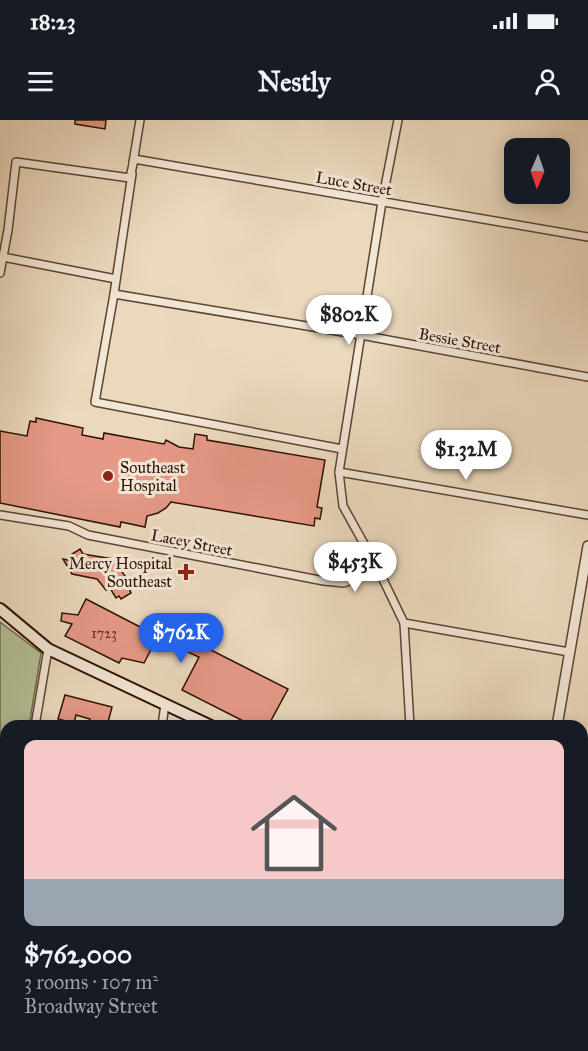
<!DOCTYPE html>
<meta charset="utf-8">
<style>
body{margin:0;font-family:"IM FELL Great Primer",serif;background:#20242c;color:#f1f3f6;height:100vh;display:flex;flex-direction:column;font-size:22px;white-space:nowrap}
*{box-sizing:border-box;margin:0}
p{font-size:20px;color:#9ea1a6}
.icon{flex:none;width:33px;height:33px;fill:none;stroke:currentColor;stroke-width:2;stroke-linecap:round;stroke-linejoin:round}
.map{position:relative;flex:1;overflow:hidden}
.drawer{position:absolute;left:0px;top:600px;width:588px;height:332px;display:flex;flex-direction:column;background:#171b24;border-radius:18px 18px 0 0;box-shadow:0 3px 15px #0003}
.drawer>*{flex:none}
.needle{width:39px;rotate:182deg}
.controls{position:absolute;left:504px;top:18px;display:grid;gap:12px}
.controls a{display:grid;place-items:center;width:66px;height:66px;border-radius:12px;background:#171b24;box-shadow:0 3px 15px #0003;font-size:30px}
.price{position:absolute;translate:-50% -51px;padding:0 14px;border-radius:21px;background:#fff;color:#222;font-size:20px;line-height:39px;filter:drop-shadow(0 2px 3px #0008)}
.price::after{content:'';position:absolute;left:50%;top:36px;width:18px;height:14px;margin-left:-9px;background:inherit;clip-path:polygon(0 0,100% 0,50% 100%)}
.price.selected{background:#2563eb;color:#fff}
ul{padding:0;list-style:none}
li{display:grid;align-content:center;gap:12px;height:318px;padding:0 24px}
li span{display:grid;place-items:center;height:186px;border-radius:12px;color:#555}
li>.icon{margin-inline-start:auto}
span .icon{width:108px;height:108px;fill:#fffc;stroke-width:1}
li b{font-size:26px}
.status{display:flex;justify-content:space-between;align-items:center;height:42px;padding:0 30px;background:#171b24;direction:ltr}
.status svg{height:16px;fill:currentColor}
header{display:flex;justify-content:space-between;align-items:center;height:78px;padding:0 24px;background:#171b24;font-size:27px;font-weight:800}
.map>svg:first-child{display:block}
.green{fill:#b3c095;stroke:#70684c;stroke-width:1.5}
.building{fill:#e69986;stroke:#2d1104;stroke-width:1.5}
.lines{fill:none;stroke-linecap:round;stroke-linejoin:round}
.minor-casing{stroke:#5c4332;stroke-width:10}
.tertiary-casing{stroke:#5c4332;stroke-width:12}
.secondary-casing{stroke:#2d1104;stroke-width:14}
.minor{stroke:#f2e6d5;stroke-width:7}
.tertiary{stroke:#f2e6d5;stroke-width:9}
.secondary{stroke:#f2e6d5;stroke-width:10}
.poi-dot{fill:#8f2418;stroke:#f2e6d5;stroke-width:2}
.labels{text-anchor:middle;stroke-width:6;stroke-linejoin:round;paint-order:stroke}
.number-label{font-size:14px;fill:#5b3324}
.street-label{font-size:16px;fill:#2d1104;stroke:#f2e6d5}
.poi-label{font-size:16px;fill:#2d1104;stroke:#f2e6d5;text-anchor:start}
</style>
<div class="status"><b>18:23</b><svg viewBox="0 0 49 12"><path d="M0 12V9h3v3zM5 12V6h3v6zM10 12V3h3v9zM15 12V0h3v12zM26 1h20v11H26zM47 4h2v5h-2z"/></svg></div>
<header><svg class="icon" aria-label="menu" viewBox="0 0 24 24"><path d="M4 6h16M4 12h16M4 18h16"/></svg>Nestly<svg class="icon" aria-label="person" viewBox="0 0 24 24"><circle cx="12" cy="8" r="4"/><path d="M4 21q1-7 8-7t8 7"/></svg></header>
<div class="map">
<svg width="588" height="931" viewBox="0 0 588 931">
<rect width="100%" height="100%" fill="#ebd9be"/>
<filter id="stains"><feTurbulence type="fractalNoise" baseFrequency=".00333" numOctaves="4"/><feColorMatrix values="0 0 0 0 .2 0 0 0 0 .09 0 0 0 0 .02 0 0 0 .5 -.17"/></filter>
<radialGradient id="worn" r=".72"><stop offset=".6" stop-color="#630" stop-opacity="0"/><stop offset="1" stop-color="#630" stop-opacity=".3"/></radialGradient>
<g class="green">
<polygon points="0,502 41,533 29,606 6,606 6,742 0,777"/>
<polygon points="248,926 486,926 485,931 247,931"/>
</g>
<g class="building">
<polygon points="75,0 106,0 105,9 75,4"/>
<polygon points="36,298 83,308 82,315 103,319 104,313 164,324 166,320 179,327 193,329 195,314 207,316 207,320 325,340 317,387 322,388 320,399 315,398 314,406 171,382 166,388 158,393 147,396 145,407 121,402 120,407 0,383 0,311 27,316 30,301 36,302"/>
<polygon points="80,429 83,434 113,439 132,466 129,468 131,473 121,479 119,476 116,478 110,468 106,470 97,459 72,454 63,439 68,440 69,436"/>
<polygon points="86,479 144,509 205,527 288,569 268,606 253,606 182,570 199,537 175,526 154,524 144,543 122,538 119,543 65,516 72,504 61,501 62,493 78,495"/>
<polygon points="65,575 112,587 107,606 88,606 90,599 76,595 74,603 58,599"/>
</g>
<g class="lines">
<defs>
<g id="minor">
<polyline points="398,0 382,82 339,352 343,386 378,449 404,503 410,606"/>
<polyline points="133,43 140,0"/>
<polyline points="132,54 114,174 95,282 342,329"/>
<polyline points="3,137 116,159"/>
<polyline points="0,153 8,110 16,42 130,58 134,39 588,117"/>
<polyline points="114,174 361,215 588,257"/>
<polyline points="339,352 588,395"/>
<polyline points="0,395 69,406 88,415 324,461 344,463 378,449"/>
<polyline points="404,503 569,532"/>
<polyline points="35,606 48,529"/>
<polyline points="162,606 165,584"/>
<polyline points="0,815 6,779"/>
<polyline points="0,896 6,897"/>
<polyline points="182,926 216,931"/>
<polyline points="239,931 240,926"/>
<polyline points="493,931 494,926"/>
</g>
<polyline id="tertiary" points="557,606 588,426"/>
<g id="secondary">
<polyline points="0,489 48,529 211,606"/>
<polyline points="582,669 588,669"/>
</g>
</defs>
<use href="#minor" class="minor-casing"/>
<use href="#tertiary" class="tertiary-casing"/>
<use href="#secondary" class="secondary-casing"/>
<use href="#minor" class="minor"/>
<use href="#tertiary" class="tertiary"/>
<use href="#secondary" class="secondary"/>
</g>
<g class="poi-dot">
<circle cx="108" cy="356" r="6"/>
<path d="M183 443h6v6h6v6h-6v6h-6v-6h-6v-6h6z"/>
</g>
<g class="labels">
<g class="number-label">
<text x="104" y="518">1723</text>
</g>
<g class="street-label">
<text transform="translate(354 63) rotate(10)" y="6">Luce Street</text>
<text transform="translate(460 220) rotate(10)" y="6">Bessie Street</text>
<text transform="translate(192 422) rotate(11)" y="6">Lacey Street</text>
</g>
<g class="poi-label">
<text x="120" y="353">Southeast<tspan x="120" dy="18">Hospital</tspan></text>
<text x="172" y="449" text-anchor="end">Mercy Hospital<tspan x="172" dy="18">Southeast</tspan></text>
</g>
</g>
<rect width="100%" height="100%" filter="url(#stains)"/>
<rect width="100%" height="100%" fill="url(#worn)"/>
</svg>
<div class="controls">
<a><svg class="needle" viewBox="-14 -14 28 28"><path d="M0-13l5 13h-10z" fill="#e53935"/><path d="M0 13l5-13h-10z" fill="#9ea1a6"/></svg></a>
</div>
<b class="price" style="left:349px;top:226px">$802K</b>
<b class="price" style="left:466px;top:361px">$1.32M</b>
<b class="price" style="left:355px;top:473px">$453K</b>
<b class="price selected" style="left:181px;top:544px">$762K</b>
<section class="drawer">
<ul>
<li><span style="background:linear-gradient(#f6c9c9 75%,#9aa5b1 0)"><svg class="icon" aria-label="home" viewBox="0 0 24 24"><path d="M3 11l9-7 9 7M6 9v11h12V9"/></svg></span><div><b>$762,000</b><p>3 rooms · 107 m²</p><p>Broadway Street</p></div></li>
</ul>
</section>
</div>
